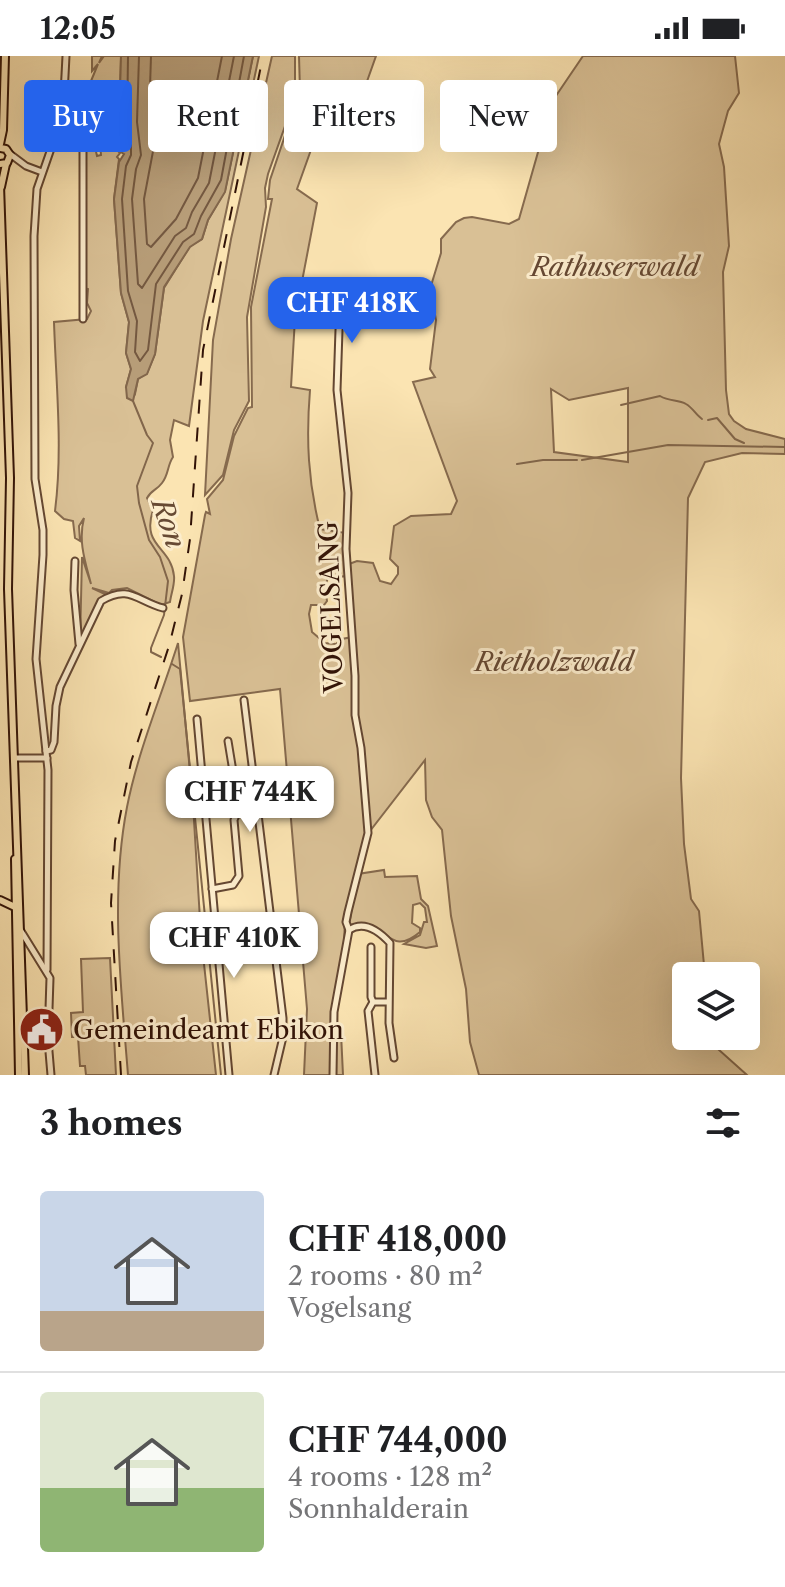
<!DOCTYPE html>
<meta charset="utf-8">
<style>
body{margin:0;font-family:"Libre Caslon Text",serif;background:#f2f2f2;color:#202124;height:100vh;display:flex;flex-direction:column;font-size:30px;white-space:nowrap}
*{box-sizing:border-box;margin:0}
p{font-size:26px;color:#757577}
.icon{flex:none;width:44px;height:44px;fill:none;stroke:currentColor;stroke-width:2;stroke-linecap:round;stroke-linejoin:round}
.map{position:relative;height:1019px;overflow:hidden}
.panel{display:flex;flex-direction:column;background:#fff;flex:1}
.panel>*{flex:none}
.banner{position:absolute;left:24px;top:24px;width:738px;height:72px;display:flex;gap:16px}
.controls{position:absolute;left:672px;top:906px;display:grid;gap:16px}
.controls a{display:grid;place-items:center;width:88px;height:88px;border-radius:8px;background:#fff;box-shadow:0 8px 32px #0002;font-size:40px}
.price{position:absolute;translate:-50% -68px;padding:0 18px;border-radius:16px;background:#fff;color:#222;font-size:26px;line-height:52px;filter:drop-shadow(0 2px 4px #0008)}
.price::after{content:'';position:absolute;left:50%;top:48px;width:24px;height:18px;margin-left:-12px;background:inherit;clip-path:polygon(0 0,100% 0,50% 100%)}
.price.on{background:#2563eb;color:#fff}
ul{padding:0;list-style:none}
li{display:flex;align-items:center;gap:24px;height:200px;padding:0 40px}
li+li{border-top:2px solid #e0e0e0}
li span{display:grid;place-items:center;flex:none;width:224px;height:160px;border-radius:8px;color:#555}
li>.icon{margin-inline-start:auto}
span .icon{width:96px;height:96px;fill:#fffc;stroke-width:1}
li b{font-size:34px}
h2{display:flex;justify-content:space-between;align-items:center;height:96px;padding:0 40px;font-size:34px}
.tag{padding:0 28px;border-radius:8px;background:#fff;box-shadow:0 8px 32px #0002;font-size:28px;line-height:72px}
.tag.on{background:#2563eb;color:#fff}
.status{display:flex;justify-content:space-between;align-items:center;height:56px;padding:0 40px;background:#fff;direction:ltr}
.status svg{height:22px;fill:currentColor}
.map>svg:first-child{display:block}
.green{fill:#d9c095;stroke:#866a4e;stroke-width:2;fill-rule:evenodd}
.water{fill:#b79d78;stroke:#82664b;stroke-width:2}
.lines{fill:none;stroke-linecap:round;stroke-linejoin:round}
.shore{stroke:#745840;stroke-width:2}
.stream{stroke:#82664b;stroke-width:2}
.minor-casing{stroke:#644732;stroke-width:9}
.major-casing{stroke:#321307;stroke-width:10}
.minor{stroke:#fcedcd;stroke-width:5}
.major{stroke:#fbe4b2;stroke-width:6}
.rail{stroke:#321307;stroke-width:2;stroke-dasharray:14 14;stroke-linecap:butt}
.labels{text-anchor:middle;stroke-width:6;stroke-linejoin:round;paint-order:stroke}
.park-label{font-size:26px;font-style:italic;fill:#644732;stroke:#fcedcd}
.street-label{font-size:26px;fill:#321307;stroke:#fcedcd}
.poi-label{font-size:26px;fill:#321307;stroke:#fcedcd;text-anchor:start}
.water-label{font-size:28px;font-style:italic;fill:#674a34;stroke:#fcedcd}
</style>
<div class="status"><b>12:05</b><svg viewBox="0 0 49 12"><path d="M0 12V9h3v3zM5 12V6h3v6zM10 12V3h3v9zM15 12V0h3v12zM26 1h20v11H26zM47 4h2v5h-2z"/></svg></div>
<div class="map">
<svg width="785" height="1019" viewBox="0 0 785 1019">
<rect width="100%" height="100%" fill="#fbe4b2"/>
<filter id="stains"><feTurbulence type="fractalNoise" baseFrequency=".0025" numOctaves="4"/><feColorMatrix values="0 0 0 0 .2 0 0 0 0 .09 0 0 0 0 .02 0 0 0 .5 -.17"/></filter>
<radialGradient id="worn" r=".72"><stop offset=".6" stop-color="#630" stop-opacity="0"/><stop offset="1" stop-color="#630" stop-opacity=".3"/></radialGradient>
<g class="green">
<polygon points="92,0 102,0 99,7 104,0 121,0 120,35 117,35 116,43 112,43 112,34 106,34 104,48 91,48 91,25 98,8 92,15"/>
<path d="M 253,0 L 259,0 L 203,265 L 189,370 L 174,364 L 170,384 L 173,401 C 167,410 169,418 162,427 C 157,434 151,434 147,442 L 153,454 C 141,491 171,490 174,520 C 175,528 171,538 170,546 L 161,549 L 127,532 L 112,534 L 109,537 L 92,532 L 107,539 L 96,549 L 80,587 L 82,501 L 91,528 C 85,505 78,485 84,462 L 79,470 L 80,485 L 75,482 L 73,465 L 64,463 L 55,455 C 63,393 56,328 54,266 L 87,263 L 91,255 L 87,247 L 88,233 L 83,232 L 84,77 L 88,60 L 97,100 L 101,99 L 100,87 L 107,87 L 105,78 L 112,80 L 118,73 L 118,83 L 122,86 L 117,94 L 120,97 L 117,101 L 119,103 L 114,143 L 121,237 L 129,266 L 126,297 L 131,313 L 126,331 L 135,338 L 138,323 L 147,317 L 155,298 L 164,232 L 190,190 L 202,183 L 208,164 L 225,135 Z"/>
<polygon points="272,0 295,0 295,42 268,118 265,132 266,151 247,261 249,345 234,374 223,419 205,439 213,284 231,183"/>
<path d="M 299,0 L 376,0 L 365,31 L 357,33 L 351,26 L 346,29 L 343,26 L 334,34 L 330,45 L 338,59 L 316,72 L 317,77 L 297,133 L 317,147 L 295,262 L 291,331 L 310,334 C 306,383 308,426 320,473 L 346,477 L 347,520 L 328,522 L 325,530 L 327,545 L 324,549 L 311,549 L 309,558 L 312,576 L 325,587 L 336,588 L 342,583 L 352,581 L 367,772 L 345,861 L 344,889 L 332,957 L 341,977 L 343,1019 L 304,1019 L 307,953 L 280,633 L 190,645 L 183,581 L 205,459 L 206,456 L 210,458 L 207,443 L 223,424 L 234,380 L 248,352 L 252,351 L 251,251 L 272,143 L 268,143 L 270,124 L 300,35 Z"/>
<path d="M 583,0 L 735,0 L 739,37 L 728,55 L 719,88 L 724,111 L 729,190 L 723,216 L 726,334 L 729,358 L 734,365 L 746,373 L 785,383 L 785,398 L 742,397 L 705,406 L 688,442 L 681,722 L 684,788 L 691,843 L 699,855 L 705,920 L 686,920 L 686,980 L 708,980 L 709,985 L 747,1019 L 479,1019 L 470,986 L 466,933 L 451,860 L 442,774 L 432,761 L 426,744 L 425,704 L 370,775 L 356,662 L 349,508 L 357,505 L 373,507 L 380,525 L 391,528 L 398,518 L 398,511 L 390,503 L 394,470 L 411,460 L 451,458 L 457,445 L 413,326 L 435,321 L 430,313 L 436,264 L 430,233 L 441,197 L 441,183 L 456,166 L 464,162 L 472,161 L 509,168 L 519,163 L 544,75 L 545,56 ZM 628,332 L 628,406 L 554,396 L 551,333 L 569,344 Z"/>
<path d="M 178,587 L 193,748 L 201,880 L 216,1019 L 128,1019 C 121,930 110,839 127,751 C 138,695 161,641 178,587 Z"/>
<path d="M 384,814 L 385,821 L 417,820 L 421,843 L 428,850 L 437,890 L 426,892 L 404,888 L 420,879 L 424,866 L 427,866 L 425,852 L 420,847 L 413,849 L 412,867 L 420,872 L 420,876 C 395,897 390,878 368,869 C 361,866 355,868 349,869 L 358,818 Z"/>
<polygon points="110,902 116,1019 86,1019 85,1010 80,1010 78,981 72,981 71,957 83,956 81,903"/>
</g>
<polygon class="water" points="121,0 253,0 225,136 208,164 202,183 190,191 164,231 155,298 147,318 138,323 133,345 127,342 126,331 131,313 126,297 129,266 121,237 114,143 119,106 124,98 119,95 124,88 119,71"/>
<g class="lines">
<g class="shore">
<polyline points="128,0 127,68 131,83 131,99 126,110 122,143 128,235 137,265 135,296 140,305 148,294 156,228 183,186 194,178 201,160 221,124 244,0"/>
<polyline points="139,0 137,66 141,99 136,113 132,143 138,228 142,232 175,180 186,172 192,156 209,127 234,0"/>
<polyline points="151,0 149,63 154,90 144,143 147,188 151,191 176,163 198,122 222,0"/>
</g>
<g class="stream">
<polyline points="133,345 147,379 153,387 137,430 139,447 149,484 160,501 168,525 164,559 151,592 151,596 161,601"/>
<path d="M 621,349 L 660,340 C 670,346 678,343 686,348 C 693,352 696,359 702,363"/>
<polyline points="708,364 717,362 735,383 744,387"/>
<polyline points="582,404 668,389 785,391"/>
<polyline points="517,408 543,404 577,404"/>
<polyline points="172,608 180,613 221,1019"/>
</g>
<defs>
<g id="minor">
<polyline points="63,58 66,61 64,77 69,82 80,84 83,95 83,263"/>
<polyline points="10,98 26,110 42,116"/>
<polyline points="75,505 74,534 79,588"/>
<polyline points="244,644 283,962 283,981 274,1019"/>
<polyline points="197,663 229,1019"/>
<path d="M 46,695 L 51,694 L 54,686 L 56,650 L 60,631 L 101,545 C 129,528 137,545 163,552"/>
<polyline points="14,702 47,702"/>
<polyline points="212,833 233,829 239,820 234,764 239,752 228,685"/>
<polyline points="231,871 234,909"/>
<path d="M 349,874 C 364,864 379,875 390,887 L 389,967 L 394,1002"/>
<polyline points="21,875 50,922 48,984 51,1019"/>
<polyline points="371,891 371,941 373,946"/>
<polyline points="47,914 48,714 36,603 43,499 43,474 35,423 34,180 37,133 63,58 66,0"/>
<polyline points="333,1019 334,956 349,874 346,866 348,856 368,777 361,692 355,659 355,620 346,493 348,437 337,334 339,274 341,263 347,257 377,250"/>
<polyline points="375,1019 368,955 373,946 388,946"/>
</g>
<g id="major">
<polyline points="0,88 3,74 5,0"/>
<polyline points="0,92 6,93 10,99 7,107 0,108"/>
<polyline points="0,129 10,422 8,533 25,1019"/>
<polyline points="1,131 6,108"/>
<polyline points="15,803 19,1019"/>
<polyline points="0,844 17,852"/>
</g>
</defs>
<use href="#minor" class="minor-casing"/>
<use href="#major" class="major-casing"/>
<use href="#minor" class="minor"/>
<use href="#major" class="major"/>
<polyline class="rail" points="121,1019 111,847 115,785 131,706 169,590 182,538 190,483 203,294 263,0"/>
</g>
<defs>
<symbol id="civic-disc" viewBox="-11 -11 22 22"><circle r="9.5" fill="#8f2418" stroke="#fcedcd"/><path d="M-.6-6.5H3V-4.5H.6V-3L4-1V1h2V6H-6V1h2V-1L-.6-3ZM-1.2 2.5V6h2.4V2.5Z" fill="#fff"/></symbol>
</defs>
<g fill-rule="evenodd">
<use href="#civic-disc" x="16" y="948" width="51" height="51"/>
</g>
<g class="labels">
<g class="park-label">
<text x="615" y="220">Rathuserwald</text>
<text x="554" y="615">Rietholzwald</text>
</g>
<g class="street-label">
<text transform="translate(331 551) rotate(-92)" y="9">VOGELSANG</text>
</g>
<g class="poi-label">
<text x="73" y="983">Gemeindeamt Ebikon</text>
</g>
<g class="water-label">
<text transform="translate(169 467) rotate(71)" y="10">Ron</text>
</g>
</g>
<rect width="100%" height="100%" filter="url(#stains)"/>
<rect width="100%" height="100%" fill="url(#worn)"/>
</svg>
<div class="controls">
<a><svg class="icon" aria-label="layers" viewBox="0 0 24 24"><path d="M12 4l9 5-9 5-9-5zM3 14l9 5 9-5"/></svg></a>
</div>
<b class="price on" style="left:352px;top:289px">CHF 418K</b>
<b class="price" style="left:250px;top:778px">CHF 744K</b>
<b class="price" style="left:234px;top:924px">CHF 410K</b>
<div class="banner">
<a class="tag on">Buy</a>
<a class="tag">Rent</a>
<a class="tag">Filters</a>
<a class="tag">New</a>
</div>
</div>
<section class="panel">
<h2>3 homes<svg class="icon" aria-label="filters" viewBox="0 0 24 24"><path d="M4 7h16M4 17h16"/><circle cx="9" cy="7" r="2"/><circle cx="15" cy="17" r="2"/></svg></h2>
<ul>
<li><span style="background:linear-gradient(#c9d6e8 75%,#b9a48a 0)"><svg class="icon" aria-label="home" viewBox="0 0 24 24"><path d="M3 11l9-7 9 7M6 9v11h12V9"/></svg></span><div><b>CHF 418,000</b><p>2 rooms · 80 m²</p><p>Vogelsang</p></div></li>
<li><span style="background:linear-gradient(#dfe7d0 60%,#8fb573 0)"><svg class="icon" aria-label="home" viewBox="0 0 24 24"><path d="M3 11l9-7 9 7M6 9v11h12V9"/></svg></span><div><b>CHF 744,000</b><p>4 rooms · 128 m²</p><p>Sonnhalderain</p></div></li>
</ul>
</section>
